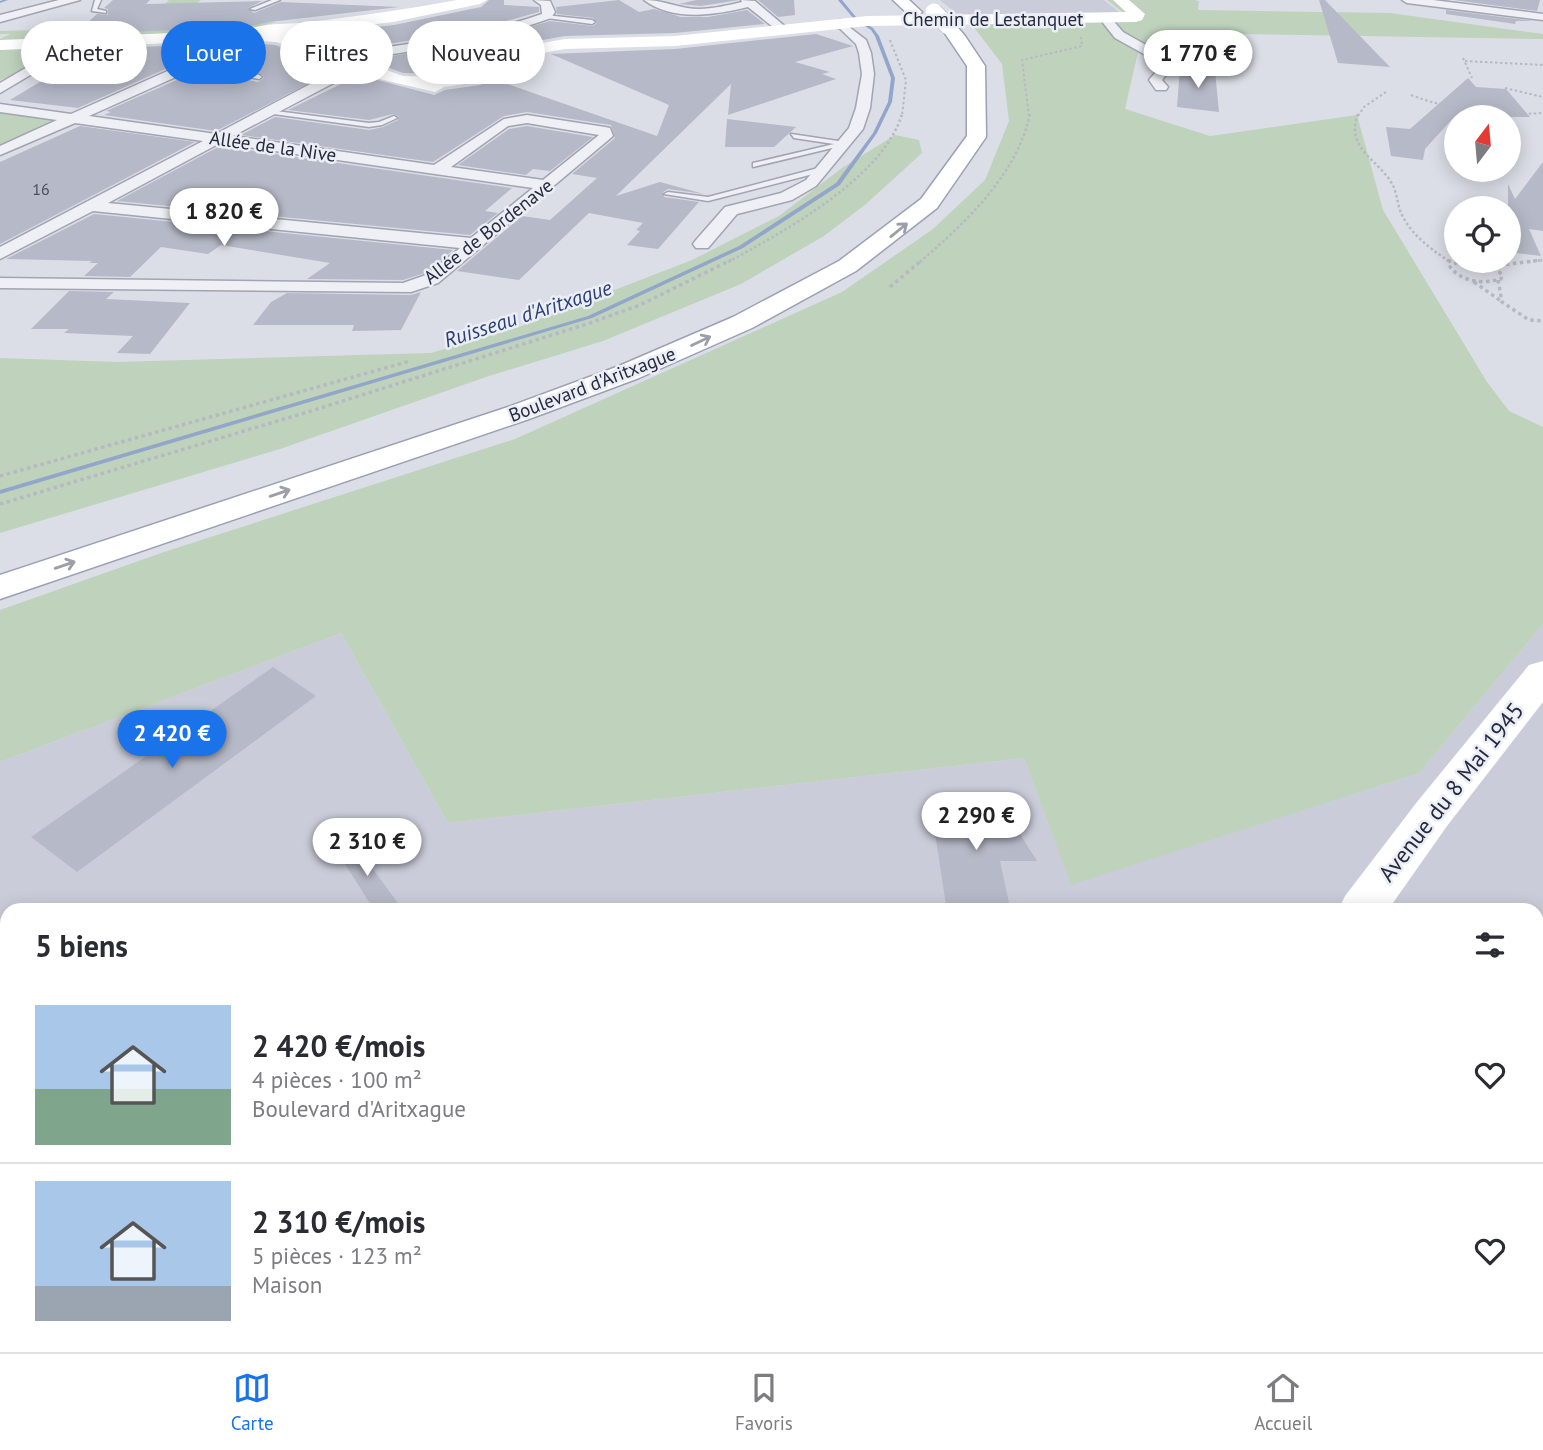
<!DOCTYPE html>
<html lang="fr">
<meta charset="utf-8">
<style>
body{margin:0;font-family:"PT Sans",sans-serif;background:#f2f2f3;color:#2b2b33;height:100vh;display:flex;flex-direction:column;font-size:26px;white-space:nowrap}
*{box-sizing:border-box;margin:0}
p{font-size:23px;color:#7c7c81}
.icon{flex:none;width:38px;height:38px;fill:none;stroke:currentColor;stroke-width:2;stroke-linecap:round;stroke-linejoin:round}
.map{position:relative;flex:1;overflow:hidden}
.drawer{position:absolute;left:0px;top:903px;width:1544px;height:450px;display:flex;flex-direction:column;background:#fff;border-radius:21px 21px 0 0;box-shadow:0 4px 18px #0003}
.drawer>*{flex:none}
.banner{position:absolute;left:21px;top:21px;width:700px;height:63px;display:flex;gap:14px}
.needle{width:46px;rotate:16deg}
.controls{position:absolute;left:1444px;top:105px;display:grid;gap:14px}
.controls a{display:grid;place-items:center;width:77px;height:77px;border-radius:50%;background:#fff;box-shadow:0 4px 18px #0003;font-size:35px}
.price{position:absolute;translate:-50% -60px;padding:0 16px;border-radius:24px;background:#fff;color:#222;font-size:23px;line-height:46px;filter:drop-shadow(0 2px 4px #0008)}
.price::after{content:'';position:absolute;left:50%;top:42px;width:21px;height:16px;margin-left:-10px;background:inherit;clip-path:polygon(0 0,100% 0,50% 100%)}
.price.selected{background:#1a73e8;color:#fff}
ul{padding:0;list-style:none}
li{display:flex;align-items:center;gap:21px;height:175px;padding:0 35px}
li+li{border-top:2px solid #e1e1e2}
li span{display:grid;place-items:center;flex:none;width:196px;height:140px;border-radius:0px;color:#555}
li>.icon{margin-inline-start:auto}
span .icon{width:84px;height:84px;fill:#fffc;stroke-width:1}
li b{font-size:30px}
h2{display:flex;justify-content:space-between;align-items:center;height:84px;padding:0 35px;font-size:30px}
.pill{padding:0 24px;border-radius:32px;background:#fff;box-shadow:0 4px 18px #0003;font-size:24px;line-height:63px}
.pill.selected{background:#1a73e8;color:#fff}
.dock{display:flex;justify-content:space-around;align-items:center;height:98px;border-top:2px solid #e1e1e2;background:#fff;font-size:19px;color:#7c7c81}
.dock a{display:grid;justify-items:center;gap:4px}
.dock .selected{color:#1a73e8}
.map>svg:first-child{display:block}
.built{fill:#cacdd9;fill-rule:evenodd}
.green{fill:#bed2bc}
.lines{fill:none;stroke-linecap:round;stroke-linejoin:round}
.stream{fill:#94a5ca;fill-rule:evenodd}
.building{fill:#b6b9c7}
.lane-casing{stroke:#a1a4b1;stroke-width:3}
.street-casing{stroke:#a1a4b1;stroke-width:3}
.primary-casing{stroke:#9ba0b4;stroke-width:3}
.path-far3{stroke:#b6b9c2;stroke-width:2;stroke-dasharray:2.5 2.5;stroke-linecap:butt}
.path-far2{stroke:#b6b9c2;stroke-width:2.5;stroke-dasharray:2.5 2.5;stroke-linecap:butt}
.path-far1{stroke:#b6b9c2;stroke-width:3.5;stroke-dasharray:3.5 3.5;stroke-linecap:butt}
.path{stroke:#b6b9c2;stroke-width:6;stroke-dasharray:8 8;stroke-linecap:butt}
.lane{fill:#eff0f5;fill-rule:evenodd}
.street{fill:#eff0f5;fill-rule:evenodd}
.secondary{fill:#fff;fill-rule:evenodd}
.primary{fill:#fff;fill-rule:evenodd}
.primary-bridge-casing{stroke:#9ba0b4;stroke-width:18;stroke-linecap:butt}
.primary-bridge{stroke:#fff;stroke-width:17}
.oneway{stroke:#9d9fa8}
.labels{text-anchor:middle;stroke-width:5;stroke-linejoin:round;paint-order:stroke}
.far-number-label{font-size:16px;fill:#494e60}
.far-street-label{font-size:19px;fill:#252a3e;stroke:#ebeef5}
.far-water-label{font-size:21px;font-style:italic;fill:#2d4075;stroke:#ebeef5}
.street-label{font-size:23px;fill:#252a3e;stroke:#ebeef5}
</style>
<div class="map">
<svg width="1543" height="1352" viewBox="0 0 1543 1352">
<rect width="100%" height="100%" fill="#dcdee7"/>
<g class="built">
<polygon points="940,0 1104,0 1119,12 1107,15 959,16"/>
<path d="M 1543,624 L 1543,1352 L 0,1352 L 0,762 L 341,633 L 448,823 L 1024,758 L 1071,884 L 1419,773 ZM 7,910 L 1536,910 L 1536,1346 L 7,1346 Z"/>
</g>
<g class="green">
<polygon points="169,0 201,0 169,26 277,22 244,30 0,41 0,39 10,34 0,34 0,31 143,27"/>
<polygon points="1107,0 1194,0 1199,1 1198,10 1390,13 1543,34 1543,39 1174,33 1138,52 1125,109 1210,136 1357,115 1383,210 1487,382 1509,411 1543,427 1543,624 1419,773 1071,885 1024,758 448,823 341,633 0,762 0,610 164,552 515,439 842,292 933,229 985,180 1009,121 1002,64 966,17 1126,15"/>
<polygon points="58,46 58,48 24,70 0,80 0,48"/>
<polygon points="0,111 60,119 60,122 0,149"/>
<polygon points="895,135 919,140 922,153 866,204 824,236 741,284 603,341 486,377 280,449 0,533 0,358 117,362 431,353 519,327 692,260 779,216 842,168"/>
</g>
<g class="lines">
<g class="stream">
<polygon points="3,0 8,0 0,3 0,1"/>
<polygon points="838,0 842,0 856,17 873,28 879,36 895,78 892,102 877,133 840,185 743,248 592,318 0,494 0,490 588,316 739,246 836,183 873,133 888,102 891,78 875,36 871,30 854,19"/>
</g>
</g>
<g class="building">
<polygon points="113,0 150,0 146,4 262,1 248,8 254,13 281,2 399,7 269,22 246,27 102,33 112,25 84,26 97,14 108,15 108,9 104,8"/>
<polygon points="489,0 504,0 504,5 539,7 539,12 467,32 341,51 299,36 394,25 481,7"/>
<polygon points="619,0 639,12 654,9 681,17 708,17 747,10 765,24 675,33 565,36 526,43 519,40 433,57 470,70 453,74 403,73 367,60 473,43 550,21 593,26 597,23 593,18 557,14 556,7"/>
<polygon points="696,0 739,0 701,6 679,4"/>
<polygon points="758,0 794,0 795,15 778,17"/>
<polygon points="1319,0 1325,0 1390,67 1338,63"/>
<polygon points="1454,0 1540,0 1537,11"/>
<polygon points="1446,10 1533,21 1516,21 1515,24 1446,14"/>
<polygon points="816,34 853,46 795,62 830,72 822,74 836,79 728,115 731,84 616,196 660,182 704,194 668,189 663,192 664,197 699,202 658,249 627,245 640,231 636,230 643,223 589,213 519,280 457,271 522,216 550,220 597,178 572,174 615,138 611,125 527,112 504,116 433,162 241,135 275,117 369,130 383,127 398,120 398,116 393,114 369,120 288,110 359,75 434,95 445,90 480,85 493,79 657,136 669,105 551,54 675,49"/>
<polygon points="246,43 275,45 338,68 216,131 104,115 111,112 106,111 188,75 210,72 258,82 264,78 263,75 205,60 181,62 78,108 10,100 58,71 83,49"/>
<polygon points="1180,68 1215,71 1219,112 1177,107"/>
<polygon points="1468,78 1476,87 1506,89 1530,117 1454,117 1425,149 1423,160 1391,156 1386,127 1410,129"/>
<polygon points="727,119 796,127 774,147 725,147"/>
<polygon points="80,126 195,142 0,244 0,162"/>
<polygon points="527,126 593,137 550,171 533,169 526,175 458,165 509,129"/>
<polygon points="220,146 512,188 485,211 498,213 470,235 117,201"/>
<polygon points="1543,162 1543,231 1529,229 1541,256 1508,252 1508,184 1515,199"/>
<polygon points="94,214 453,250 425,273 403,280 307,279 330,263 221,245 208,254 161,247 130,277 84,276 98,263 89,263 92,261 6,259"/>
<polygon points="69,291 114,292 106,299 190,303 150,354 117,353 133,336 64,333 69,329 31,329"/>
<polygon points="421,292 401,330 352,331 354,325 253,325 271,302 287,293 411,295"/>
<polygon points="273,667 316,696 77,872 31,837"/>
<polygon points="999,801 1037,861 1000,861 1010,907 999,907 1000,910 956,910 955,905 946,905 930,802"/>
<polygon points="350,838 403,910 374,910 335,848"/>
</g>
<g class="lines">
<defs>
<g id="lane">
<polygon points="95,0 101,0 97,9 106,11 106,13 92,11"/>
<polygon points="272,0 280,0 255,10 250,9"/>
<polygon points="545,15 592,20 595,22 592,24 547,18"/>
<polygon points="205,65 259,75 262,77 259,79 203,68"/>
<polygon points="268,110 369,123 379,122 394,116 397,118 382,125 369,127 266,113"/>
<polygon points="791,134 845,142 849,144 753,167 753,163 834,144 794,138"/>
<polygon points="822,167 826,169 825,171 708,201 664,194 668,192 708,197"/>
<polygon points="181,1346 203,1346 204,1352 182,1352"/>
<polygon points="555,1346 577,1346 579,1352 557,1352"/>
</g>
<g id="street">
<polygon points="59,0 80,0 0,22 0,15"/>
<path d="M 534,0 L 550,1 L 555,12 L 551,18 C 482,43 410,51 338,62 L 332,58 L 338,54 C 407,44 477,37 542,14 L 541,5 Z"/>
<path d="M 644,0 C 660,0 671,5 687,8 C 705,11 724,6 742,2 L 741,0 L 755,1 L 788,29 L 778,31 L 748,7 C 714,15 674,22 644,0 Z"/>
<polygon points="1402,0 1433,0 1543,14 1543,20 1407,3"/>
<polygon points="1102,17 1110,17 1123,32 1169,58 1173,66 1162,80 1168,87 1166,90 1156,90 1149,80 1161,66 1160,63 1115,38 1100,19"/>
<polygon points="840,20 866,40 871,53 874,74 870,108 863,129 816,186 792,200 737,214 708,248 696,248 693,244 696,240 725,207 781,193 806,180 849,128 856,108 862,74 859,53 856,44 834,23"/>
<polygon points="77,38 83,42 81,45 0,93 0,83"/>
<path d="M 205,63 L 211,67 L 209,70 L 187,72 L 89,116 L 216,134 L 333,72 L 362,63 L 366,64 L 366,70 L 343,78 L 233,136 L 434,165 L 504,119 L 527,115 L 605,127 L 610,128 L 613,136 L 438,283 L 411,292 L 0,288 L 0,278 L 403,283 L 426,275 L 460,248 L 93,211 L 0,259 L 0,247 L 203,141 L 75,123 L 0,155 L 0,146 L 57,120 L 0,112 L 0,104 L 71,114 L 181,65 ZM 527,123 L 599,135 L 543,180 L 451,167 L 508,126 ZM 220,143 L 533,188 L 471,238 L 108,203 Z"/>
<polygon points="1364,1346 1409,1346 1412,1352 1366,1352"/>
</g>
<g id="primary">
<polygon points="893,0 909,0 922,12 919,15 909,15"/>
<polygon points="948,21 954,23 965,36 985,66 986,137 937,208 856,271 752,328 639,378 529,419 0,599 0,575 508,407 619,366 733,317 839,261 921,199 967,136 967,66 940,26"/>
</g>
</defs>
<use href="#lane" class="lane-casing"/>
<use href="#street" class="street-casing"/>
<use href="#primary" class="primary-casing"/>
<g class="path-far3">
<polyline points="890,40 906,80 902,116"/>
<polyline points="1463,58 1472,78"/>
<polyline points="1465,61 1543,65"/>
<polyline points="1505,88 1543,97"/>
<path d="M 1411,95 C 1453,111 1498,116 1543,113"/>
<polyline points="432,116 454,103"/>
<polyline points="1029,116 1022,60 1082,46 1081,37"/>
<polyline points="1358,116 1364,107 1386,92"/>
</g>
<g class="path-far2">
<path d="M 1358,114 C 1345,148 1377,159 1391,182 C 1397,191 1397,203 1401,213 C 1411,235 1431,249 1450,262"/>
<polyline points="408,130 435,114"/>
<path d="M 728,262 C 783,232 883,178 902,114"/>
<path d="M 920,262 C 965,223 1017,175 1030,114"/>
<polyline points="1458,262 1469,262"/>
<polyline points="1528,262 1543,260"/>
</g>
<g class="path-far1">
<polyline points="1448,260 1452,263"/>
<path d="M 1459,261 L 1484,263 L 1502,274 L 1501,279 C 1483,284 1463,283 1450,267 Z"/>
<polyline points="1492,266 1542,260"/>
<polyline points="1498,280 1502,302 1529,320 1543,321"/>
<polyline points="1474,282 1501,301"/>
<polyline points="890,287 922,260"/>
<polyline points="0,476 410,361"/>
<polyline points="0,504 311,411 590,323 640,305 731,260"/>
</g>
<polyline class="path" points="1027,1352 1037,1346"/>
<use href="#lane" class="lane"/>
<use href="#street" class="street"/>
<g class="secondary">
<path d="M 457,0 L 487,0 L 480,4 L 393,22 L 293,34 L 292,36 L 403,76 L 453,77 L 469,74 L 526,46 L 565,39 L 675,36 L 867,16 L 1126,12 L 1113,0 L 1129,0 L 1145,14 L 1142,20 L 1136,22 L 867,26 L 675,46 L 565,49 L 537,54 L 480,82 L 444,87 L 435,92 L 371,77 L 276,42 L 246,40 L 0,50 L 0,40 L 246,30 C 267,22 287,25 310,22 C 359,16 408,9 457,0 Z"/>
<polygon points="1543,661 1543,702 1447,826 1388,910 1338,910 1345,896 1417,802 1529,665"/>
<polygon points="865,1346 934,1346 931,1352 862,1352"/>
</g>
<use href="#primary" class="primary"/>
<defs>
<polyline id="primary-bridge" points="934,12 948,26"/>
</defs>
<use href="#primary-bridge" class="primary-bridge-casing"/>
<use href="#primary-bridge" class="primary-bridge"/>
</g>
<defs><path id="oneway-shaft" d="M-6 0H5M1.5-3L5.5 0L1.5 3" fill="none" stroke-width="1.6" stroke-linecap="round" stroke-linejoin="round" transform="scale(1.75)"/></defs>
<g class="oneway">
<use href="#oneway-shaft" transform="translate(899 230) rotate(-39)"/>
<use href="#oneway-shaft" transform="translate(701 341) rotate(-25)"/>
<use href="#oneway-shaft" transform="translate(280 493) rotate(-19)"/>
<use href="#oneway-shaft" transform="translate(65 565) rotate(-19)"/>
</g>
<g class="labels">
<g class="far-number-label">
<text x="41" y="195">16</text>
</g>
<g class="far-street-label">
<text x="993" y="26">Chemin de Lestanquet</text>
<text transform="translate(273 146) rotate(8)" y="7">Allée de la Nive</text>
<text transform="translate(488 231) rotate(-38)" y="7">Allée de Bordenave</text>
<text transform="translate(592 384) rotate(-21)" y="7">Boulevard d'Aritxague</text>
</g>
<g class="far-water-label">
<text transform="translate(528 314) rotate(-18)" y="7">Ruisseau d'Aritxague</text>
</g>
<g class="street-label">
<text transform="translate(1451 792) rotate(-52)" y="8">Avenue du 8 Mai 1945</text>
</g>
</g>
</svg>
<div class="controls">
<a><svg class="needle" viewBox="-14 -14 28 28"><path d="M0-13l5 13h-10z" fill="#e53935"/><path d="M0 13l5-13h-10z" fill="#7c7c81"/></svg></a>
<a><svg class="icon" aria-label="locate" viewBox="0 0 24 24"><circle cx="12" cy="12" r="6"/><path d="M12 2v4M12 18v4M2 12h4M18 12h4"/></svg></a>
</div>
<b class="price" style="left:1198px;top:90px">1 770 €</b>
<b class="price" style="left:224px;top:248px">1 820 €</b>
<b class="price selected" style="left:172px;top:770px">2 420 €</b>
<b class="price" style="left:976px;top:852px">2 290 €</b>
<b class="price" style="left:367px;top:878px">2 310 €</b>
<div class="banner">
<a class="pill">Acheter</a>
<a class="pill selected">Louer</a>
<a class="pill">Filtres</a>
<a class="pill">Nouveau</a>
</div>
<section class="drawer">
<h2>5 biens<svg class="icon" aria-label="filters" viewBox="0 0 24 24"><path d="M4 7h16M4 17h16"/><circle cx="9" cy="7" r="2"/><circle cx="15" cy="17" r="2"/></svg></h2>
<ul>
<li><span style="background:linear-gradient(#a9c7e8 60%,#7fa58c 0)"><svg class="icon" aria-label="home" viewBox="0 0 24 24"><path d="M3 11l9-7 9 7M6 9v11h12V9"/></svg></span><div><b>2 420 €/mois</b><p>4 pièces · 100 m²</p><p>Boulevard d'Aritxague</p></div><svg class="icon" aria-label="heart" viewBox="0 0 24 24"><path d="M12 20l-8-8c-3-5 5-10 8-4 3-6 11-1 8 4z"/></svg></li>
<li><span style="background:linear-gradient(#a9c7e8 75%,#9aa5b1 0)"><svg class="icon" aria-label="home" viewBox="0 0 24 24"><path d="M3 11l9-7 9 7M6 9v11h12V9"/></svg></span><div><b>2 310 €/mois</b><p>5 pièces · 123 m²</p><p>Maison</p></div><svg class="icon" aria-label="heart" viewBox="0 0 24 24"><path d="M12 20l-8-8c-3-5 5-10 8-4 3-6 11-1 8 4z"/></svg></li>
</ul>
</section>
</div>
<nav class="dock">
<a class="selected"><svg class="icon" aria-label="map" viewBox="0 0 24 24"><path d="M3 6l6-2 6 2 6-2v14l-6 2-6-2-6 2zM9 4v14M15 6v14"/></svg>Carte</a>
<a><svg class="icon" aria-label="saved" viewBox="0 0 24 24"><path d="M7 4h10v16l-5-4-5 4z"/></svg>Favoris</a>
<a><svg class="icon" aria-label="home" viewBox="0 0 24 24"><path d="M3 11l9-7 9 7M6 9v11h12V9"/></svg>Accueil</a>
</nav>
